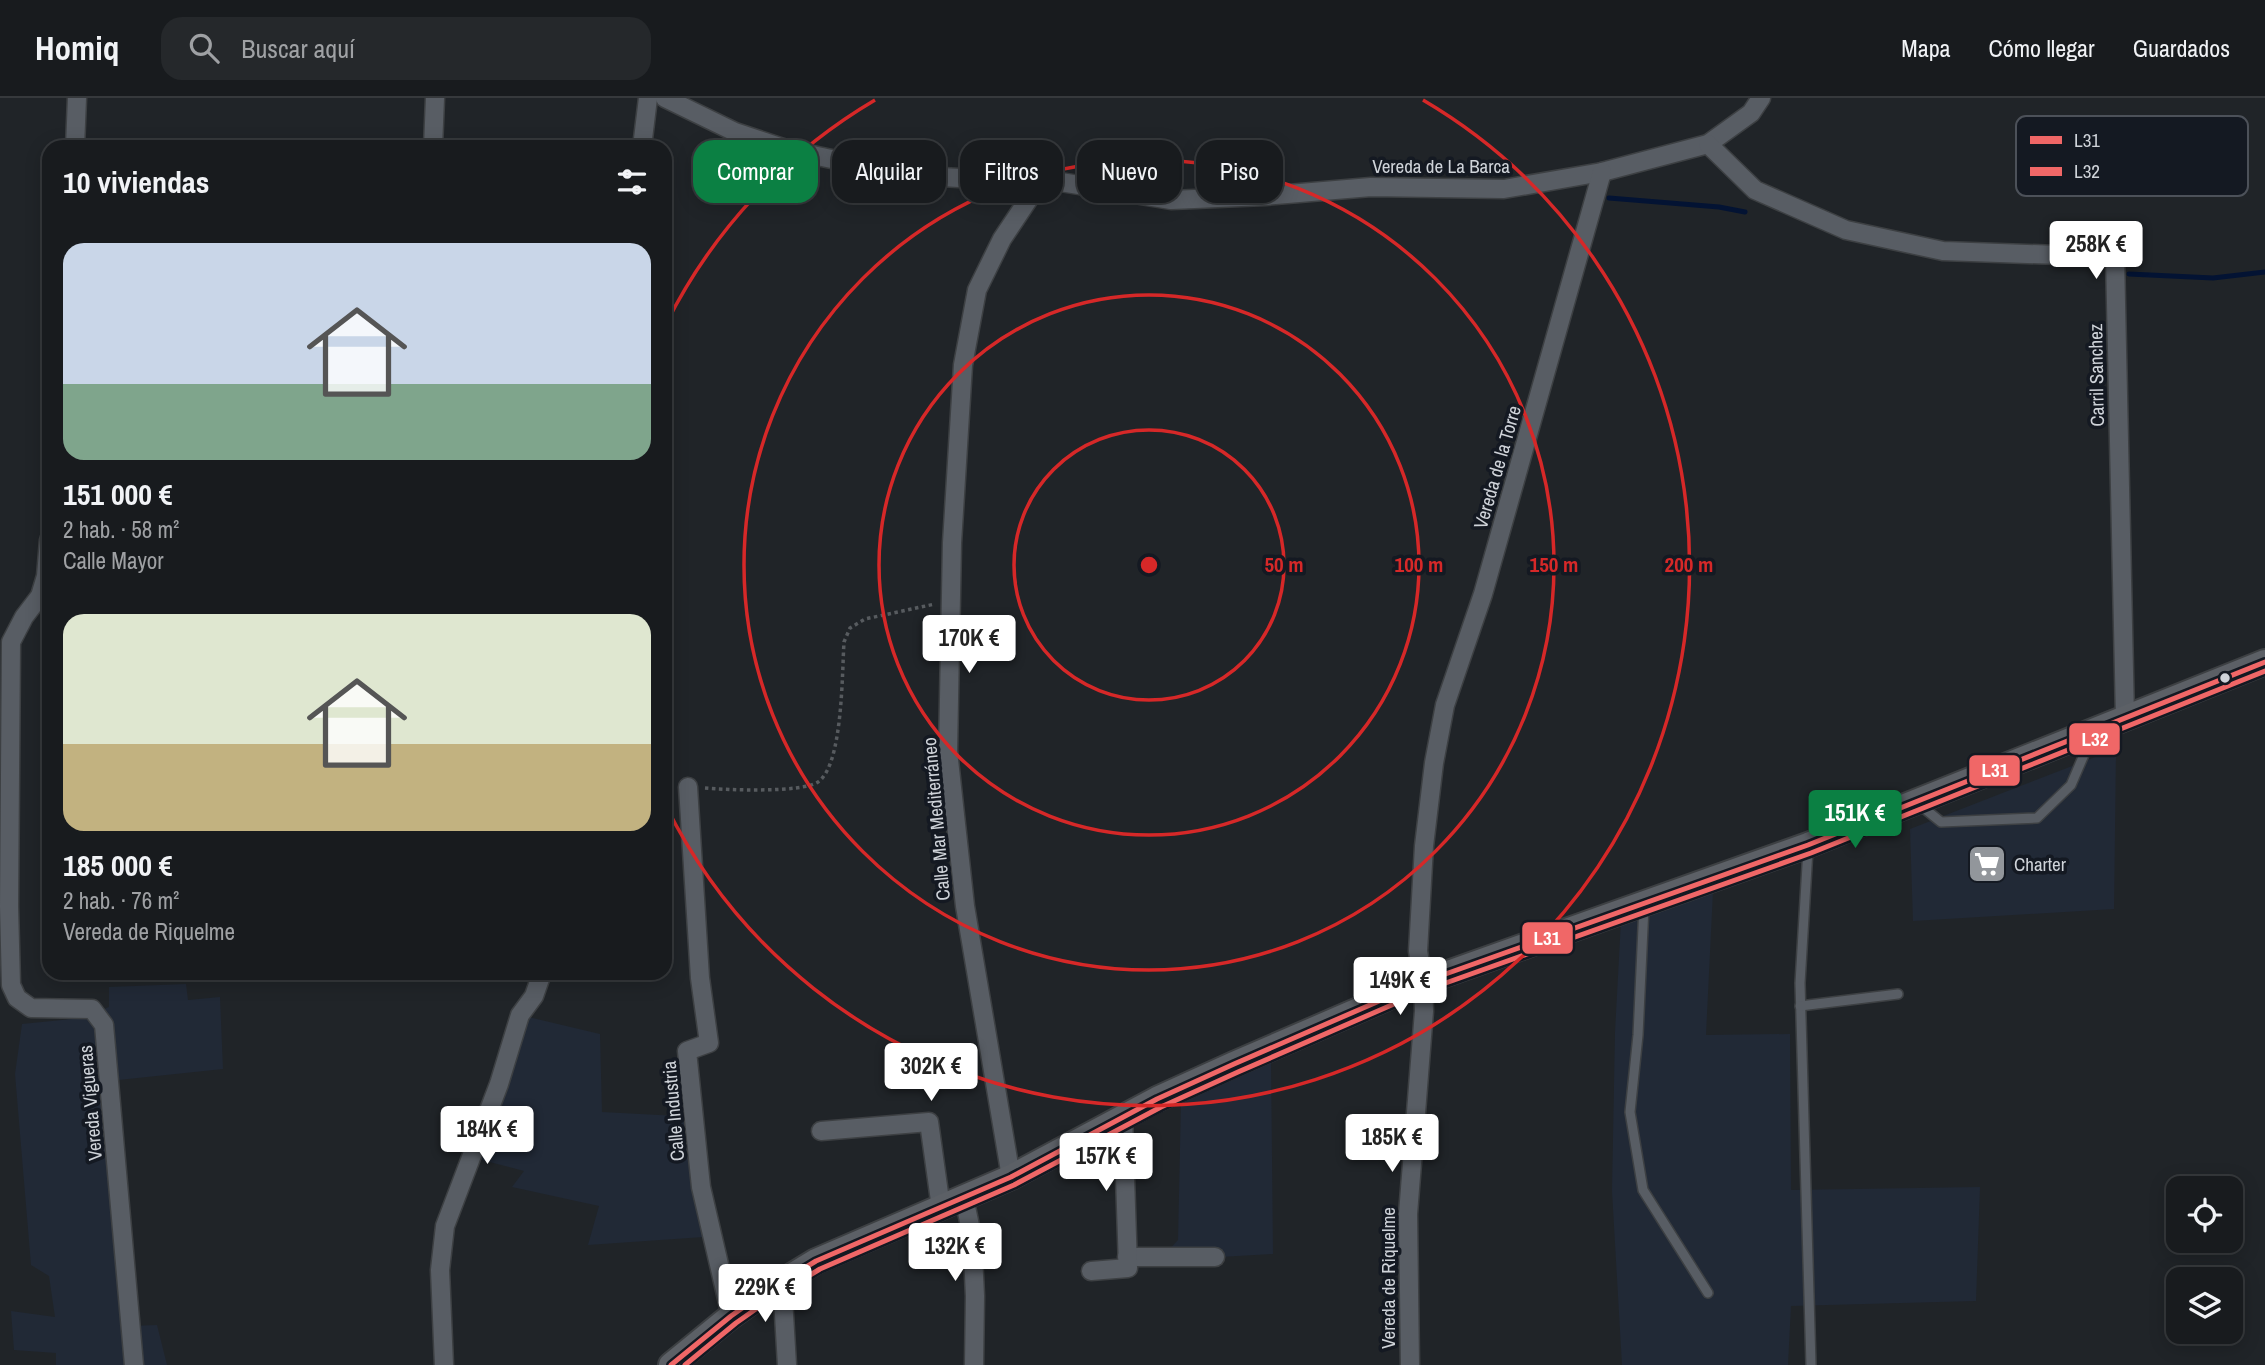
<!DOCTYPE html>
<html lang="es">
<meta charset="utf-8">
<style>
body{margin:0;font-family:"Archivo Narrow",sans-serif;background:#25282b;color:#f1f3f6;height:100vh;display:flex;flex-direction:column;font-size:26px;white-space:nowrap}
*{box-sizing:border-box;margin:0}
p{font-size:23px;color:#9fa1a4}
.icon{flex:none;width:38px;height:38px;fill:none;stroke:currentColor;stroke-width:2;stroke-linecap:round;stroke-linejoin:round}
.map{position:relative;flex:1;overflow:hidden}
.drawer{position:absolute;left:42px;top:42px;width:630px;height:840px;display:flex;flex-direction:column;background:#181b1e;border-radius:21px;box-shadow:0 4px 18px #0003,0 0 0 2px #36393c}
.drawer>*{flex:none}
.guide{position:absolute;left:693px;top:42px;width:665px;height:63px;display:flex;gap:14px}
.buttons{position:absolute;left:2166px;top:1078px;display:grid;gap:14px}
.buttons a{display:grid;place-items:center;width:77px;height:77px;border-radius:14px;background:#181b1e;box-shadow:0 4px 18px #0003,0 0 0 2px #36393c;font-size:35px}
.price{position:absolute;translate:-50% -60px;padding:0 16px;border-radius:7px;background:#fff;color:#222;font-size:23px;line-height:46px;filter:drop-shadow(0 2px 4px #0008)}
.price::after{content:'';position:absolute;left:50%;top:42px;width:21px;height:16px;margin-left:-10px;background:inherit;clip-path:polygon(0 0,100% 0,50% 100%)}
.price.on{background:#0b8043;color:#fff}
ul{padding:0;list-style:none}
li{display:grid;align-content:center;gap:14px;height:371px;padding:0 21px}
li span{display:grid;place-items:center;height:217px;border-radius:21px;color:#555}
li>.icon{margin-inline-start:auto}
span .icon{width:126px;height:126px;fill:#fffc;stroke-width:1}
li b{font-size:30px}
h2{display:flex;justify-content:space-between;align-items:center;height:84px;padding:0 21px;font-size:30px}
.pill{padding:0 24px;border-radius:21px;background:#181b1e;box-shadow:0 4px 18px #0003,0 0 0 2px #36393c;font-size:24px;line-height:63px}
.pill.on{background:#0b8043;color:#fff}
header{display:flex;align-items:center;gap:42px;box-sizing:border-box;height:98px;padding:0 35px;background:#181b1e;border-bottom:2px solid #36393c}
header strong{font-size:33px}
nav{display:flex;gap:38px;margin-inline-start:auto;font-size:24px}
.search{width:490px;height:63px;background:#25282b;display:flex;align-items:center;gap:18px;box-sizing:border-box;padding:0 24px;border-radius:21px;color:#9fa1a4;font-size:26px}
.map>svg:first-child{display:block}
.built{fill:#212936}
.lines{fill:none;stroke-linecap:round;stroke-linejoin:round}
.stream{stroke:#031333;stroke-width:5}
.lane-casing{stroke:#3d4043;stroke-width:12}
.street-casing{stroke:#3d4043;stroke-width:21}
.secondary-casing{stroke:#3d4043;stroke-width:28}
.path{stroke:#575b5f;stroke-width:3.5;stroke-dasharray:3.5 3.5;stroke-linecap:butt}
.lane{stroke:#585d64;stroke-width:9}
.street{stroke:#585d64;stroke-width:18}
.secondary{stroke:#5c6066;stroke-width:24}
.bus-1-casing{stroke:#141922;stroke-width:10}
.bus-2-casing{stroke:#141922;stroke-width:10}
.bus-1{stroke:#f06767;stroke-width:5}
.bus-2{stroke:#f06767;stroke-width:5}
.ring{fill:none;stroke:#d62828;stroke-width:3.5}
.bus-dot{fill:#cfd3d9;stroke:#141922;stroke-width:2.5}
.labels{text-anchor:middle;stroke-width:7;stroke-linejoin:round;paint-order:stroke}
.street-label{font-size:19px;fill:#cfd3d9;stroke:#141922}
.poi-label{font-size:19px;fill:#cfd3d9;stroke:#141922;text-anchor:start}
.key{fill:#141922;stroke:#4c5159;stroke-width:2}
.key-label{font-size:19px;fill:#cfd3d9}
.centre{fill:#d62828;stroke:#141922;stroke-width:3.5}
.ring-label{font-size:21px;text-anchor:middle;font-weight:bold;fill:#d62828;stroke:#141922;stroke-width:7;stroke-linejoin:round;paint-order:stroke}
.line-badge{stroke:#141922;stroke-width:2.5}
.badge-label{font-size:19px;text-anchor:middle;font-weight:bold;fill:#fff}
</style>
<header>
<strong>Homiq</strong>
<div class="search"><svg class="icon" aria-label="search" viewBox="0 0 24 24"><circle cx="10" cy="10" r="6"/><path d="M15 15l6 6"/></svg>Buscar aquí</div>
<nav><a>Mapa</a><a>Cómo llegar</a><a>Guardados</a></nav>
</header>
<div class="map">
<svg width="2265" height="1267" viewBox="0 0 2265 1267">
<rect width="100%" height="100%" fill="#202428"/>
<g class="built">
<polygon points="2116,651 2114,811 1913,823 1910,731"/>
<polygon points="1713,793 1706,937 1790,936 1791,1092 1980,1089 1976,1203 1791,1208 1788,1267 1622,1267 1612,1093 1615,934 1621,822"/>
<polygon points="186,886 188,902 220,899 223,971 109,983 131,1228 157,1227 167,1267 56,1267 56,1255 14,1252 11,1213 55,1219 49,1178 31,1167 15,976 22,926 82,920 109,909 109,889"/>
<polygon points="520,917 600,936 602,1014 697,1019 718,1138 588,1147 599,1108 512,1089 524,1073 470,1059"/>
<polygon points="1271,961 1273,1156 1220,1159 1164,1157 1178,1142 1181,1004"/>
</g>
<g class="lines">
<g class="stream">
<polyline points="1609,100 1719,109 1745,114"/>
<polyline points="2129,176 2213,180 2265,174"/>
</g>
<defs>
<g id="lane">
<polyline points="1920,707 1941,724 2037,720 2071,687 2092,638"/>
<polyline points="1808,751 1800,885 1811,1267"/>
<polyline points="1644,808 1638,937 1630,1014 1643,1092 1708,1195"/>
<polyline points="1800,908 1898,896"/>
</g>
<g id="street">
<polyline points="665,0 735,34 789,52 907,77 959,80 1042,81 1171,102 1265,98 1371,89 1504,91 1602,74 1708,46 1751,15 1761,0"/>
<polyline points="1708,46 1755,92 1846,132 1943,153 2115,159 2125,620"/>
<polyline points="75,49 77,0"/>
<polyline points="433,49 435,0"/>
<polyline points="642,49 648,0"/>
<polyline points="49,442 46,478 40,498 24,519 11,544 9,808 11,887 17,900 31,910 92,911 104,927 134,1267"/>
<polyline points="688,689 700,880 709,945 687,953 701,1089 731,1218"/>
<polyline points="821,1033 929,1024 941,1110"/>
<polyline points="1011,1079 965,808 948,653 952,445 963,267 977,192 1002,141 1042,81"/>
<polyline points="964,1100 972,1137 975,1198 974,1267"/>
<polyline points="1127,1159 1215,1159"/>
<polyline points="1091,1173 1128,1170 1123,1018"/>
<polyline points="782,1183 787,1267"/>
<polyline points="444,1267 440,1172 445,1128 499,986 520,917 534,898 542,875"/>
<polyline points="1410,1267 1408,1116 1424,913 1423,884 1418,853 1424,748 1434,665 1445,607 1483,496 1602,74"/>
</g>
<polyline id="secondary" points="671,1267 731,1218 765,1194 816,1163 1011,1079 1157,1001 1234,966 1423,884 1808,747 2265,564"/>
</defs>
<use href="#lane" class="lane-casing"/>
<use href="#street" class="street-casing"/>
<use href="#secondary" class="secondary-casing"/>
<path class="path" d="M 705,690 C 728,692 801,695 818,684 C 843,667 842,574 844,544 L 850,530 L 865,521 L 935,506"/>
<use href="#lane" class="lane"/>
<use href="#street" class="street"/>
<use href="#secondary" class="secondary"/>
<defs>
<polyline id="bus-1" points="671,1267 731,1218 765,1194 816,1163 1011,1079 1157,1001 1234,966 1423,884 1808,747 2265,564"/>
<polyline id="bus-2" points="685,1267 736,1225 770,1201 820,1171 1014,1087 1161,1009 1238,974 1426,892 1811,755 2265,573"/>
</defs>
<use href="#bus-1" class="bus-1-casing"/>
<use href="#bus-2" class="bus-2-casing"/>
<use href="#bus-1" class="bus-1"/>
<use href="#bus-2" class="bus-2"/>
</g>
<g class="ring">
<circle cx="1149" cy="467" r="135"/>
<circle cx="1149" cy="467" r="270"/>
<circle cx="1149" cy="467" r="405"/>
<path d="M666 226A540 540 0 0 1 875 2M1423 2A540 540 0 1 1 666 708"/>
</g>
<defs>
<symbol id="supermarket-square" viewBox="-11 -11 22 22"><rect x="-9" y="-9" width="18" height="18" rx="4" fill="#92969b" stroke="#141922"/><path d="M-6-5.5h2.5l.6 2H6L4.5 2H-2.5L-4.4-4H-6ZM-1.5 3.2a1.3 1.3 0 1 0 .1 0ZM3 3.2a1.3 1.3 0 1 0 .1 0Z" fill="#fff"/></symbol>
</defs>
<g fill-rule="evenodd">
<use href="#supermarket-square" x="1965" y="744" width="44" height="44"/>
</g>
<circle class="bus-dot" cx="2225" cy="580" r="6"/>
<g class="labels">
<g class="street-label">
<text x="1441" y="75">Vereda de La Barca</text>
<text transform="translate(2096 277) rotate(-91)" y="7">Carril Sanchez</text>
<text transform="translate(1497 369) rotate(-74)" y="7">Vereda de la Torre</text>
<text transform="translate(936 721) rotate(-95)" y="7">Calle Mar Mediterráneo</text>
<text transform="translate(90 1005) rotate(-95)" y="7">Vereda Vigueras</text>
<text transform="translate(673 1013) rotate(-95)" y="7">Calle Industria</text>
<text transform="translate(1388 1180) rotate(-90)" y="7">Vereda de Riquelme</text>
</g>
<g class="poi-label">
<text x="2014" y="773">Charter</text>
</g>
</g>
<rect x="2016" y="18" width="232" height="80" rx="10" class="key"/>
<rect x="2030" y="38" width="32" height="8" fill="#f06767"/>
<rect x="2030" y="69" width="32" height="9" fill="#f06767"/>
<g class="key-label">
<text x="2074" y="49">L31</text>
<text x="2074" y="80">L32</text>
</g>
<circle cx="1149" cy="467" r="10" class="centre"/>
<g class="ring-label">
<text x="1284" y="474">50 m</text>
<text x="1419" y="474">100 m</text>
<text x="1554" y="474">150 m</text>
<text x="1689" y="474">200 m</text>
</g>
<g class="line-badge">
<rect x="2068" y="624" width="53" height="34" rx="7" fill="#f06767"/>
<rect x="1968" y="656" width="53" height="33" rx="7" fill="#f06767"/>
<rect x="1521" y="823" width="53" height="34" rx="7" fill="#f06767"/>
</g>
<g class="badge-label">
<text x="2095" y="648">L32</text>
<text x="1995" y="679">L31</text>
<text x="1547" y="847">L31</text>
</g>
</svg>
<div class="buttons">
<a><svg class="icon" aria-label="locate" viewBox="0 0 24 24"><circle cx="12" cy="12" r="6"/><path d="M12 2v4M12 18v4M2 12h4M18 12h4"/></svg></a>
<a><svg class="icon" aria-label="layers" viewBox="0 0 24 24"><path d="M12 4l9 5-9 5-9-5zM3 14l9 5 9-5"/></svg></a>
</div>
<b class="price" style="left:2096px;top:183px">258K €</b>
<b class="price" style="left:969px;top:577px">170K €</b>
<b class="price on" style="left:1855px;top:752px">151K €</b>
<b class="price" style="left:1400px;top:919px">149K €</b>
<b class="price" style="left:931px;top:1005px">302K €</b>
<b class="price" style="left:487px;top:1068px">184K €</b>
<b class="price" style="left:1392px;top:1076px">185K €</b>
<b class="price" style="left:1106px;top:1095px">157K €</b>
<b class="price" style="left:955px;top:1185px">132K €</b>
<b class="price" style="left:765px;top:1226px">229K €</b>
<div class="guide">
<a class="pill on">Comprar</a>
<a class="pill">Alquilar</a>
<a class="pill">Filtros</a>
<a class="pill">Nuevo</a>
<a class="pill">Piso</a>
</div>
<section class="drawer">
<h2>10 viviendas<svg class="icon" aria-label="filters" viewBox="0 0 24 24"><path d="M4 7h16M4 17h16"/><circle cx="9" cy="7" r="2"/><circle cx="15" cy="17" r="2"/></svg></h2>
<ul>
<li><span style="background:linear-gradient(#c9d6e8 65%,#7fa58c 0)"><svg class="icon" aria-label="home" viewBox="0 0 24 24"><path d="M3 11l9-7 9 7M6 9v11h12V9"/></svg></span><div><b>151 000 €</b><p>2 hab. · 58 m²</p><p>Calle Mayor</p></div></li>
<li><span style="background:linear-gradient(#dfe7d0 60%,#c2b280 0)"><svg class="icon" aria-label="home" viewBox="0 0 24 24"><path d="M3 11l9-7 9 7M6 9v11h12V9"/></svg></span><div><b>185 000 €</b><p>2 hab. · 76 m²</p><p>Vereda de Riquelme</p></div></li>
</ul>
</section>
</div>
